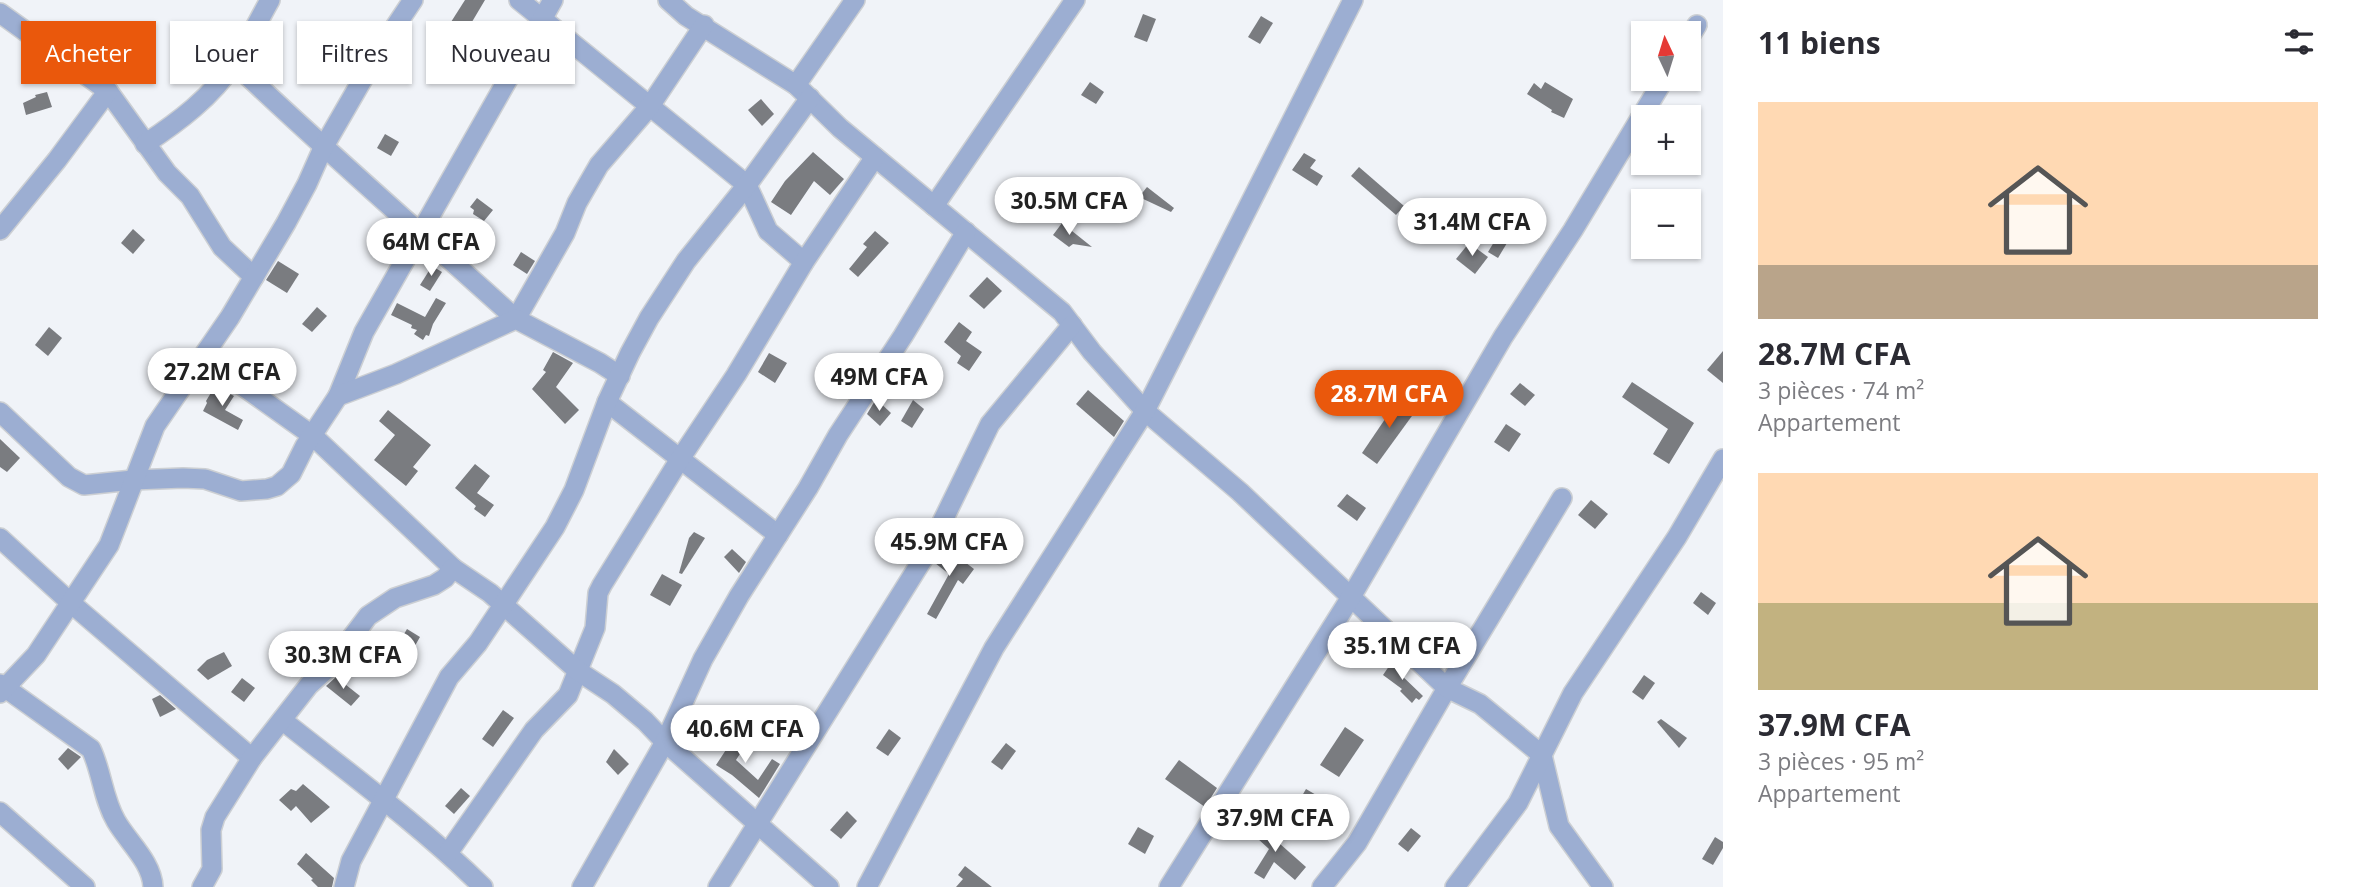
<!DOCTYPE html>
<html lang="fr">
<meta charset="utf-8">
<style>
body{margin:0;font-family:"Open Sans",sans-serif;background:#f2f2f3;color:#2b2b33;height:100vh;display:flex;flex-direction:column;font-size:26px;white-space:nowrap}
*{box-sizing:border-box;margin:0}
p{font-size:23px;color:#7c7c81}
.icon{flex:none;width:38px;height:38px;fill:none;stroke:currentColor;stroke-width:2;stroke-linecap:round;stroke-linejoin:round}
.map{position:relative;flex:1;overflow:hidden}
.drawer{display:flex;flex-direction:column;background:#fff;width:630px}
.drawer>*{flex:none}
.banner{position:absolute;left:21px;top:21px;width:665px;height:63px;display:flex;gap:14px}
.needle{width:46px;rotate:356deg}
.buttons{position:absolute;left:1631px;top:21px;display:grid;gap:14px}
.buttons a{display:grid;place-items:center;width:70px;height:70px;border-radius:0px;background:#fff;box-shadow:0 2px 5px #0004;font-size:35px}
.price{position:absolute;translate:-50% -60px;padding:0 16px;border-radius:24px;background:#fff;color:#222;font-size:23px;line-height:46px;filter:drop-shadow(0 2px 4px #0008)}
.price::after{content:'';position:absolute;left:50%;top:42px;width:21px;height:16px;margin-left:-10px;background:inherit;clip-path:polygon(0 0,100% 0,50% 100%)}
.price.active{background:#ea580c;color:#fff}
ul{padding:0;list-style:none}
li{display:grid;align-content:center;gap:14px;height:371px;padding:0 35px}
li span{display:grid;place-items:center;height:217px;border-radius:0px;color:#555}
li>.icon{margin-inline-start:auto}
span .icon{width:126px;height:126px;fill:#fffc;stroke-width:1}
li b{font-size:30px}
h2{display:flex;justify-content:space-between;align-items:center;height:84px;padding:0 35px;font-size:30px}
.pill{padding:0 24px;border-radius:0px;background:#fff;box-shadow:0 2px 5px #0004;font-size:24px;line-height:63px}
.pill.active{background:#ea580c;color:#fff}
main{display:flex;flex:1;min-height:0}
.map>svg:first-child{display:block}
.building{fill:#7a7c80}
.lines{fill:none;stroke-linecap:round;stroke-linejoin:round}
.minor-casing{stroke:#cccfd3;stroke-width:22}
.minor{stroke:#9caed2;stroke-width:19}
</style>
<main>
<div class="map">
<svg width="1723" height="887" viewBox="0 0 1723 887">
<rect width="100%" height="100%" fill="#f0f3f8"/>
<g class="building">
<polygon points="465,0 485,0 460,42 444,33"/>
<polygon points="1143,14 1156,19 1147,42 1134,37"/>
<polygon points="1261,16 1273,23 1260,44 1248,37"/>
<polygon points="351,25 369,40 362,49 344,34"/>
<polygon points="191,29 203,44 191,54 179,38"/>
<polygon points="315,47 324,54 310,75 301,70"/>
<polygon points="1090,82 1104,92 1096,104 1081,95"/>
<polygon points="1545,82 1573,99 1564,118 1551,112 1552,110 1527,94 1534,83 1541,89"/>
<polygon points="47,92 52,107 26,115 23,103 36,97 35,95"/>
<polygon points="761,99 774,114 762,126 748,110"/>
<polygon points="385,134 399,142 391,156 377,148"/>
<polygon points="813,152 844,179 830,195 814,181 791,215 771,202 785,181"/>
<polygon points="1304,153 1316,160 1310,168 1323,176 1317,186 1292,170"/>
<polygon points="1359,167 1404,206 1396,215 1351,176"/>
<polygon points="1147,187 1174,208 1171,212 1139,197"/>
<polygon points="477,198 493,210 484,221 473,214 474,210 470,207"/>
<polygon points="1062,223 1092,247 1073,244 1069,247 1053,235"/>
<polygon points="133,229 145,240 133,254 121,243"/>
<polygon points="875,231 889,243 858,277 849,269 867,247 863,244"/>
<polygon points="1500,232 1510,238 1498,258 1488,252"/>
<polygon points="1469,243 1488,257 1475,274 1456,259"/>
<polygon points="521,252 535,261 527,274 513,265"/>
<polygon points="278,261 299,274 287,293 266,280"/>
<polygon points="432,266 442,272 430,291 420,285"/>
<polygon points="987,277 1002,291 984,309 969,296"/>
<polygon points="436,298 446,303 433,324 429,336 426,335 423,340 414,334 417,330 411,328 412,325 391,315 397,303 425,317"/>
<polygon points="317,307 327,316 312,332 302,324"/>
<polygon points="959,322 972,332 966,341 982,352 969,371 957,363 961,356 944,342"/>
<polygon points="49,327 62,338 48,356 35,345"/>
<polygon points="1723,351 1723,383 1707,370"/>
<polygon points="553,352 573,363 556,387 579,410 565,424 532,389 546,372 543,370"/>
<polygon points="769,353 787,363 775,383 758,372"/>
<polygon points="1632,382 1694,423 1669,464 1653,454 1668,429 1622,397"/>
<polygon points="1520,383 1535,395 1525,406 1510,394"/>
<polygon points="215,386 234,396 225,410 243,420 238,430 203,411 207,403 206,401"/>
<polygon points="1088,390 1124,421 1114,437 1076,404"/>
<polygon points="1400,397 1417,409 1377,464 1362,453"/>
<polygon points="876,399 891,413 880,426 867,414"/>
<polygon points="913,400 924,409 912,428 901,421"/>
<polygon points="388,410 431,445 413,467 418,471 406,486 374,460 395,435 379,421"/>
<polygon points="1506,424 1521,434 1509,452 1494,442"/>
<polygon points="0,439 20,458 7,472 0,467"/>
<polygon points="475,464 490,476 477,493 494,505 485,517 474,509 476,506 455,488"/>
<polygon points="1347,494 1366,508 1357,521 1337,506"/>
<polygon points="1591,500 1608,514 1595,529 1578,515"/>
<polygon points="694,532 705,538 682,574 679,573 689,538"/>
<polygon points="944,546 974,569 963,584 958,580 936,619 927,614 949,574 935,563"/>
<polygon points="732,549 746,562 739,573 724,557"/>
<polygon points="662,574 682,585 670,606 650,595"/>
<polygon points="1701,592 1716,603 1708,615 1693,603"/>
<polygon points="407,629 420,637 401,670 387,657 397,646"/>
<polygon points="224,652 232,666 208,680 197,670 207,660"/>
<polygon points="1394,659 1403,665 1398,672 1423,696 1419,700 1416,698 1412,703 1400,691 1402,689 1383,675"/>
<polygon points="1644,675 1655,683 1643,700 1632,692"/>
<polygon points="336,677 360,696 351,706 326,686"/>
<polygon points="242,678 255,688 244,702 231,692"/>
<polygon points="160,695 176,709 160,717 152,699"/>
<polygon points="503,710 514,718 493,747 482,739"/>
<polygon points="1661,719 1687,738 1679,748 1657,722"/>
<polygon points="741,727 753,734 736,760 758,780 772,759 780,764 759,798 732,775 716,765"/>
<polygon points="1345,727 1364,740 1339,777 1320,765"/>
<polygon points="889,729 901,738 888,756 876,748"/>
<polygon points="1006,743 1016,751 1002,770 991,762"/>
<polygon points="68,748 81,757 68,770 58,759"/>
<polygon points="614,749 629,764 618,775 606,762"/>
<polygon points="1179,760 1217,788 1205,807 1165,779"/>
<polygon points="303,784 330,807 311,823 296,806 291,811 279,800 291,789 296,791"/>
<polygon points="461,788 470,796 454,814 445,806"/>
<polygon points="1306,789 1323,799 1315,811 1299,801"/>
<polygon points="847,811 857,821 841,839 830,830"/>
<polygon points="1252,819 1306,867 1295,880 1274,862 1264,879 1254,873 1269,849 1245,827"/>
<polygon points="1138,827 1154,836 1145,854 1128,844"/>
<polygon points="1411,828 1421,836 1408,852 1398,844"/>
<polygon points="1715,837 1723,842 1723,848 1713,865 1702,859"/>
<polygon points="306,853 334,878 332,887 318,887 311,880 313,879 297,864"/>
<polygon points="965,866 992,887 956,887 963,879 958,875"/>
</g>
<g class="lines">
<defs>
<g id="minor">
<polyline points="519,0 747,185 768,231 804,262"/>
<polyline points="668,0 686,16 796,85 840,128 1062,312 1092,352 1145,411 1240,492 1447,688 1357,843 1322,887"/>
<polyline points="0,13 108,91 167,173 190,196 222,247 254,277"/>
<polyline points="1689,38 1697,25"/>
<path d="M 234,63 C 326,151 422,234 516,319 L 565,233 L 577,203 L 599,165 L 650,106 L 704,25"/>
<polyline points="796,85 855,0"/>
<path d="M 145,144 C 178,122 212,97 234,63 C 248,43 258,21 270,0"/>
<polyline points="934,206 1075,0"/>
<polyline points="0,230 57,160 108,91"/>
<polyline points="202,357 313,436 453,568"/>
<polyline points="338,396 364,332 553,0"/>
<polyline points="607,402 778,535"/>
<polyline points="0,412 69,477 84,485 133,480 183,478 205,479 241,491 267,489 277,486 291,474 305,446 338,396 396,374 516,319 600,363 620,376"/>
<polyline points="1562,498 1447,688 1480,704 1542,755 1559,826 1603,887"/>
<polyline points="0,538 72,604 252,758"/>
<path d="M 0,684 L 91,749 C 102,772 103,799 116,821 C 128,842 152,862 153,887"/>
<polyline points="0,693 36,655 109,545 155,426 230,317 286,223 307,184 323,148 379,51 413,0"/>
<path d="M 282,720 C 350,774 421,826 483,887"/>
<polyline points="0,812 85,887"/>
<polyline points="448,853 534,730 568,695 595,628 598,593 602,585 680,459 736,375 804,262 875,157"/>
<polyline points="202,887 212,869 211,830 215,817 252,758 309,685 331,665 368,616 395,598 434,585 445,578 453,568 490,593 578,671 613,694 645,721 665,742 829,887"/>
<polyline points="344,887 351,861 449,677 478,643 555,527 574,490 607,402 630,353 649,318 686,261 747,185 810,98"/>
<polyline points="582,887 665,742 703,659 739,596 808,488 838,435 903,336 966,232"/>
<polyline points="718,887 928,551 990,424 1072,325"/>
<polyline points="867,887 994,648 1145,411 1353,0"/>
<polyline points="1169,887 1351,597 1503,337 1573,230 1664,79"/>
<polyline points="1455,887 1518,803 1573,693 1677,537 1723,459"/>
</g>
</defs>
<use href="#minor" class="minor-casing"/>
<use href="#minor" class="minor"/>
</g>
</svg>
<div class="buttons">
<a><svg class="needle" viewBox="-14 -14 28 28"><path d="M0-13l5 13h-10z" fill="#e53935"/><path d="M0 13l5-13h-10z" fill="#7c7c81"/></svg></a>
<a>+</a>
<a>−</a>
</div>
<b class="price" style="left:1069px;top:237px">30.5M CFA</b>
<b class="price" style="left:1472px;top:258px">31.4M CFA</b>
<b class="price" style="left:431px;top:278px">64M CFA</b>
<b class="price" style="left:222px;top:408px">27.2M CFA</b>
<b class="price" style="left:879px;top:413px">49M CFA</b>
<b class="price active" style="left:1389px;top:430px">28.7M CFA</b>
<b class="price" style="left:949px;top:578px">45.9M CFA</b>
<b class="price" style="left:1402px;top:682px">35.1M CFA</b>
<b class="price" style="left:343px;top:691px">30.3M CFA</b>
<b class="price" style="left:745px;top:765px">40.6M CFA</b>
<b class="price" style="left:1275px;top:854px">37.9M CFA</b>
<div class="banner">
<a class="pill active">Acheter</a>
<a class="pill">Louer</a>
<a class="pill">Filtres</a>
<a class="pill">Nouveau</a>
</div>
</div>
<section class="drawer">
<h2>11 biens<svg class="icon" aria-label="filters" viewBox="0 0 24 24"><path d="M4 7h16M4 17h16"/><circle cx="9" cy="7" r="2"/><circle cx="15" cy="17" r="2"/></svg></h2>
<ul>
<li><span style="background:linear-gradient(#ffd9b3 75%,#b9a48a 0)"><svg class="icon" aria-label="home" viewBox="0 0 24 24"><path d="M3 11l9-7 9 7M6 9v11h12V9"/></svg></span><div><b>28.7M CFA</b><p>3 pièces · 74 m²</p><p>Appartement</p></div></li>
<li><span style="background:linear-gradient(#ffd9b3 60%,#c2b280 0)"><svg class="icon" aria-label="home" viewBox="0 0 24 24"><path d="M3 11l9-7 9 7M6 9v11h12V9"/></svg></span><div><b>37.9M CFA</b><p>3 pièces · 95 m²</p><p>Appartement</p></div></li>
</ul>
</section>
</main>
